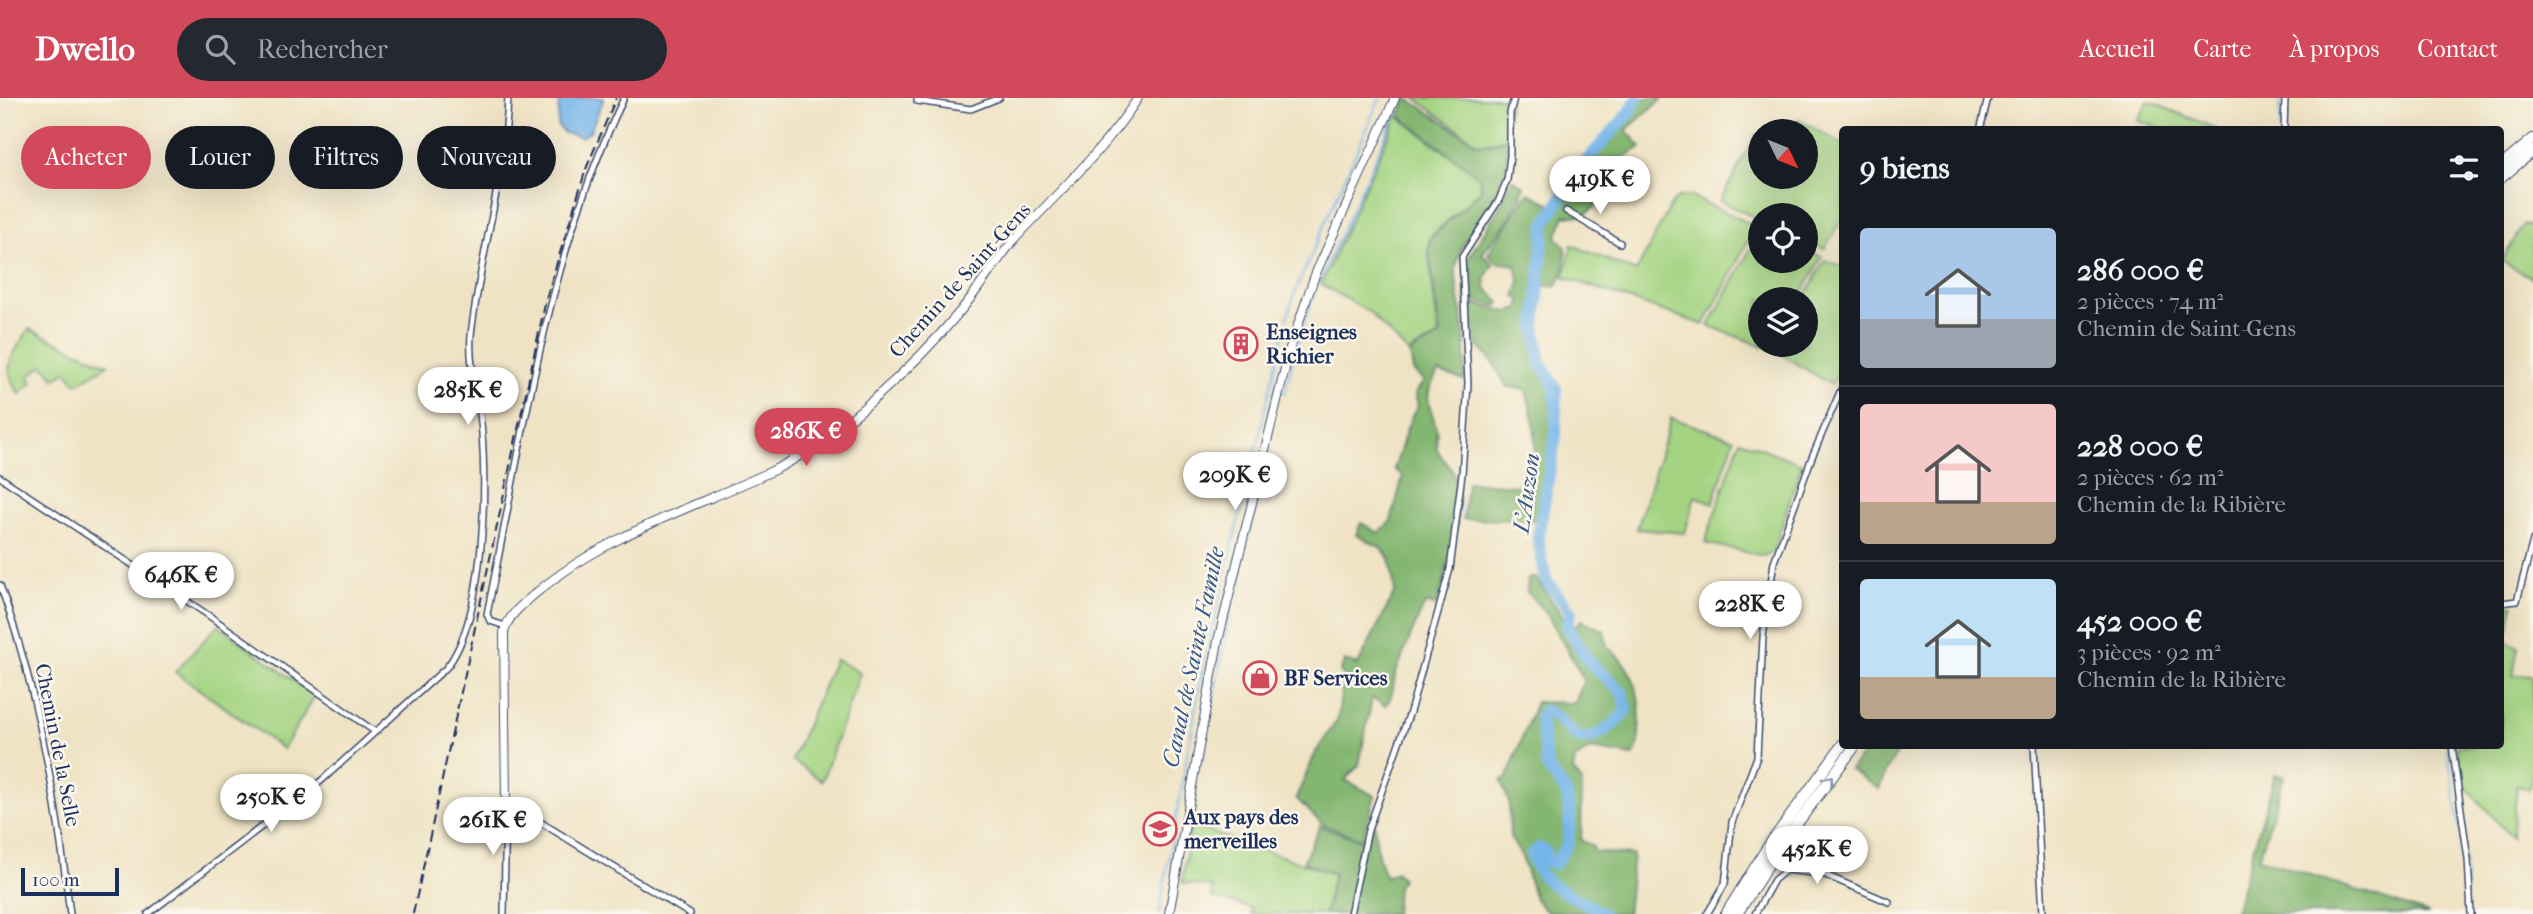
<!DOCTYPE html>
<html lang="fr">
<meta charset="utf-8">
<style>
body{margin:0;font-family:"IM FELL French Canon",serif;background:#242831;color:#f1f3f6;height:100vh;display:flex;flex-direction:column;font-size:26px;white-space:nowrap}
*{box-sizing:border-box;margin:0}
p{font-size:23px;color:#9ea1a6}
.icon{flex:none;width:38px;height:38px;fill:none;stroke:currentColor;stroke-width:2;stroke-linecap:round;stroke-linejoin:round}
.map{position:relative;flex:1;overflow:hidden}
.details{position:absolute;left:1839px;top:28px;width:665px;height:623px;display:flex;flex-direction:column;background:#171b24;border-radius:7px;box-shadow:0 7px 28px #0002}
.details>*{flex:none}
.guide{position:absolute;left:21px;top:28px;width:665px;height:63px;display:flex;gap:14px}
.needle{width:46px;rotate:133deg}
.buttons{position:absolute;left:1748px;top:21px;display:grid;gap:14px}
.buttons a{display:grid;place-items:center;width:70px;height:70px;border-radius:50%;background:#171b24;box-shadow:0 7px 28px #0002;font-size:35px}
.scale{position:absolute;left:21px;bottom:18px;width:98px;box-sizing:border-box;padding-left:7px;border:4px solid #1b2f5e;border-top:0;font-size:19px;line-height:24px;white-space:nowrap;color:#1b2f5e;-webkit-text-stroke:5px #fbf7ec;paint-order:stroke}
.price{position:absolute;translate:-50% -60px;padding:0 16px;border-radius:24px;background:#fff;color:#222;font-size:23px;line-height:46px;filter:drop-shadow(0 2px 4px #0008)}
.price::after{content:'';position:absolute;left:50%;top:42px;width:21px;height:16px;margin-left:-10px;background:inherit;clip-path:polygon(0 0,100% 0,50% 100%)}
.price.on{background:#d1495b;color:#fff}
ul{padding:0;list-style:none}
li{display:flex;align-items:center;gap:21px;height:175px;padding:0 21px}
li+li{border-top:2px solid #363941}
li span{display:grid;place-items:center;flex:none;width:196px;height:140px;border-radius:7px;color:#555}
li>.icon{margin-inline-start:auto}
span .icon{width:84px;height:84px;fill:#fffc;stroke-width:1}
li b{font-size:30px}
h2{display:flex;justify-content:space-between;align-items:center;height:84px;padding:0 21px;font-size:30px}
.tag{padding:0 24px;border-radius:32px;background:#171b24;box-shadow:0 7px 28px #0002;font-size:24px;line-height:63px}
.tag.on{background:#d1495b;color:#fff}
header{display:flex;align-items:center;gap:42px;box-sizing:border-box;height:98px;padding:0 35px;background:#d1495b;color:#fff}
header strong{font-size:33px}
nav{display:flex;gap:38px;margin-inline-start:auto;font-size:24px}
.search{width:490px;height:63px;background:#242831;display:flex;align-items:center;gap:18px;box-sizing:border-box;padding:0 24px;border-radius:38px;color:#9ea1a6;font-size:26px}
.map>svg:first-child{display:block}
.green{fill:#a4d482;stroke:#608270;stroke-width:2}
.forest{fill:#83b670;stroke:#4f7267;stroke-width:2}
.water{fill:#76b5e9;stroke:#4872a4;stroke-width:2}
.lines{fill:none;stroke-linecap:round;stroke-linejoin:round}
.stream{stroke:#76b5e9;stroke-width:2}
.river{stroke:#76b5e9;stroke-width:12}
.street-casing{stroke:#3b4a6d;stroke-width:8}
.secondary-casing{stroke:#3b4a6d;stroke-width:10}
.highway-casing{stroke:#3b4a6d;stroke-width:12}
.street{stroke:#fff;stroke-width:5}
.secondary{stroke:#fff;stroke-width:8}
.highway{stroke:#fff;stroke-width:10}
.rail{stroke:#1b2f5e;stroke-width:2;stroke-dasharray:10 5;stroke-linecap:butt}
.oneway{stroke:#8d97ae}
.labels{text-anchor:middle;stroke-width:5;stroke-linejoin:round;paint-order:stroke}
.street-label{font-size:21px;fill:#1b2f5e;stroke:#fbf7ec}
.poi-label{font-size:21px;font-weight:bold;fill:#1b2f5e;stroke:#fbf7ec;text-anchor:start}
.water-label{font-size:23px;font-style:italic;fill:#365788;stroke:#fbf7ec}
</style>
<header>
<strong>Dwello</strong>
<div class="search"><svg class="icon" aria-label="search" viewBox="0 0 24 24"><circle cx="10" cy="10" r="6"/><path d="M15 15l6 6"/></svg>Rechercher</div>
<nav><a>Accueil</a><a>Carte</a><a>À propos</a><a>Contact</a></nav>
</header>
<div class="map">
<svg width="2533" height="816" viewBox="0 0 2533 816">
<rect width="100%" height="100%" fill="#fbf7ec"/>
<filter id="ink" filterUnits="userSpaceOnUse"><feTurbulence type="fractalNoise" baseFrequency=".0143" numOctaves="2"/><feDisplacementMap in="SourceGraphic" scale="14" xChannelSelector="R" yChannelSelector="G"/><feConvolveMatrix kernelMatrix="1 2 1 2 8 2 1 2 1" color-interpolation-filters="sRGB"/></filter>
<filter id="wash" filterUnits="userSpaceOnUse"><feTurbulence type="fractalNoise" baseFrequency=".00686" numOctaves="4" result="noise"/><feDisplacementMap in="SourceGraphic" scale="28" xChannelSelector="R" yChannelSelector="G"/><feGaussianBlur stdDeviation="1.57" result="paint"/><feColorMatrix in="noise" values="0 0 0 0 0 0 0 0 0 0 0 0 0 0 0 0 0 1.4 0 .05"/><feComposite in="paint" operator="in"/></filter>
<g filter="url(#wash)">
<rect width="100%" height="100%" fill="#efe3c4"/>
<g class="green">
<polygon points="1415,0 1509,0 1506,40 1489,45 1477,45"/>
<polygon points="2148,3 2217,31 2164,31 2138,23"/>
<polygon points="1397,18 1479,79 1481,92 1430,139 1428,152 1439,238 1408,255 1370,215 1321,186"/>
<polygon points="1798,21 1843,47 1843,119 1824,151 1806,143 1806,117 1760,117 1760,122 1720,103 1756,36 1760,39 1760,79 1806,79 1806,33 1792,33"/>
<polygon points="1689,98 1756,128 1704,227 1564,179 1572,147 1636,174 1672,105 1678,99"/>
<polygon points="2524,126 2533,130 2533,180 2501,163"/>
<polygon points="1760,133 1760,163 1806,163 1806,152 1822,159 1799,201 1760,201 1760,247 1774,247 1772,252 1709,228"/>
<polygon points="1825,162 1843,169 1843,266 1832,287 1776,253 1779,247 1806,247 1804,201"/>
<path d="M 29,231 L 108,267 L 77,286 L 66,273 L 55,281 L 43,267 L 28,279 L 33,284 L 19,296 C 0,267 12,259 29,231 Z"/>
<polygon points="1671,320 1734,341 1713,405 1695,398 1685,435 1637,431"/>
<polygon points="1740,342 1802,366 1773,453 1764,458 1705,445"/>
<polygon points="2501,505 2513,507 2506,538 2507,543 2518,549 2513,577 2533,578 2533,680 2529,692 2517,687 2512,740 2463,686 2457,648 2501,648"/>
<polygon points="218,527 315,598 283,651 175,574"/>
<polygon points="835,561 860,575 822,683 792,662"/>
<polygon points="1190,727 1334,776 1324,816 1251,816 1252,810 1212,800 1212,789 1182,785"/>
</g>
<g class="forest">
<path d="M 1407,0 L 1477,46 L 1490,46 L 1506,41 C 1515,101 1464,120 1456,169 C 1454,185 1460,201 1462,217 C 1466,239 1466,260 1464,282 L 1438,274 C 1421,303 1430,302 1436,330 C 1438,337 1435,344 1437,351 C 1442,363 1454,370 1457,384 C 1464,418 1446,473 1437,507 L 1425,506 C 1414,527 1406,550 1397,572 C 1391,585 1397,590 1386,608 L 1372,600 L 1359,667 L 1345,682 L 1375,698 L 1362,742 L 1322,726 L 1296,700 L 1316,654 L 1338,621 L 1341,596 L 1347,580 L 1340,574 L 1345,563 L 1358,567 L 1395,494 L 1390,460 L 1380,449 L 1356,437 L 1361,425 L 1379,435 L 1391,423 L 1403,378 L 1394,371 C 1403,350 1405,326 1418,308 L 1415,296 L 1424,283 L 1413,273 L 1410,255 L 1440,238 L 1429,152 L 1431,140 L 1482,92 L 1479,79 L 1400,18 Z"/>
<path d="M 1636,0 L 1663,0 L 1626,32 L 1641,49 L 1621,61 L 1618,87 C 1596,102 1593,123 1565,117 L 1556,139 L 1566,149 L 1564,174 L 1556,189 L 1536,186 L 1531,229 L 1538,266 L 1552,291 L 1552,336 L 1538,422 L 1463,421 L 1467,384 L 1517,388 C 1545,368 1535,322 1526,292 L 1506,288 L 1494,265 L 1478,248 L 1466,203 L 1508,214 L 1519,211 L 1521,201 L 1515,199 L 1520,184 L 1516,167 L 1496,164 L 1488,156 L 1528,95 L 1553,107 L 1582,66 L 1629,15 L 1631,5 Z"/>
<path d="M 1512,81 L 1524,88 C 1517,114 1498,136 1482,156 L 1493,166 L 1486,178 L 1485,189 L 1500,205 L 1497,208 L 1465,199 L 1465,171 L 1469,159 L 1500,108 Z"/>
<path d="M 1536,480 L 1572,532 L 1582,522 L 1604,533 L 1607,549 C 1635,570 1642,597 1639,632 C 1639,642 1639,649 1633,658 L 1590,651 L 1575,661 L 1573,673 L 1582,684 L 1581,743 L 1592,747 L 1595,754 L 1633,757 L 1627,816 L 1547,814 L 1535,801 L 1522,759 L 1510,739 L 1509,704 L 1501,682 L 1507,680 L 1536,604 L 1575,605 L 1584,582 L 1547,516 L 1527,494 L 1528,481 Z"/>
<polygon points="1869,648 1901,648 1885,675 1879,691 1850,672"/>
<polygon points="2275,677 2284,678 2259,760 2429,816 2244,816 2235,813"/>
<path d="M 1374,724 C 1377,744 1376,761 1386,779 L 1396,774 L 1402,781 L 1397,788 L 1395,816 L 1325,816 L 1334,776 L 1303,764 L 1320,728 L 1367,744 Z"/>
</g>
<polygon class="water" points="559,0 604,0 590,33 582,39 564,35 558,28"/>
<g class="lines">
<g class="stream">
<polyline points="2280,0 2280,32"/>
<polyline points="1318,186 1403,0"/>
<polyline points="1287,221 1295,194 1380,0"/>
<polyline points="1302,230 1315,195"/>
<polyline points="1284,296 1300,236"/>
<polyline points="1267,326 1282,266"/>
<polyline points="2447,648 2466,769"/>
<polyline points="1202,663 1231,507 1266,369"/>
<polyline points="2466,775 2466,816"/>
<polyline points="1159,816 1202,574 1285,229"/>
</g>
<path class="river" d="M 1603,816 C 1578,798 1538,790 1532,756 L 1539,750 L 1545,753 L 1546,762 L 1555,766 L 1568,745 L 1570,714 L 1566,694 L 1547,669 L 1540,619 L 1545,613 C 1559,618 1565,629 1576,638 C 1591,649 1619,623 1627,611 L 1622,594 L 1590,565 L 1567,528 L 1571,514 L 1546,482 L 1538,440 L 1556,337 L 1556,291 L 1541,265 L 1535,229 L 1545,125 L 1586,63 L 1630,14 L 1637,0"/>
</g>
</g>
<g filter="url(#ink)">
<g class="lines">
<defs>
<g id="street">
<polyline points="918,0 917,3 971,11 999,0"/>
<polyline points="1980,32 1988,0"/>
<polyline points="2284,32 2285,0"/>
<polyline points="1566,113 1620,145"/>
<polyline points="0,379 208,517 374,633"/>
<path d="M 0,487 C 38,593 57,704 70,816"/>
<polyline points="2501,505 2517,503 2533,442"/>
<path d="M 505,528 L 490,523 L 487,516 C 523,343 546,160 624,0"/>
<polyline points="2034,648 2043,816"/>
<polyline points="2452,648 2468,761 2471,816"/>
<path d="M 148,816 L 321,683 L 446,570 C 486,521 488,378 480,316 C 476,290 469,264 471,237 C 480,158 505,79 508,0"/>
<polyline points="504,816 506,703 690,816"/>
<polyline points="1350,816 1368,732 1410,614 1450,471 1462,376 1468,285 1462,159 1499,102 1507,82 1510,58 1510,15 1514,0"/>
<polyline points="1707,816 1725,786 1732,724 1757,659 1763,539 1774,464 1812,359 1843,287"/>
<polyline points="1755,816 1774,782 1786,772 1823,776 1889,804"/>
</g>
<g id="secondary">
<path d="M 506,703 L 504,535 C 507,518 523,506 536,495 C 605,437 690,411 770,374 C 834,344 917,266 962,211 C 980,189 995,165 1013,143 C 1056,96 1103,54 1138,0"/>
<polyline points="1169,816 1218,543 1290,250 1315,177 1395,0"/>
</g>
<g id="highway">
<polyline points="2501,68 2533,41"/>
<polyline points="2501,80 2533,53"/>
<polyline points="1726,816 1767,750 1843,646"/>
<polyline points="1737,816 1778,751 1855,648"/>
</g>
</defs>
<use href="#street" class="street-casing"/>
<use href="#secondary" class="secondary-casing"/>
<use href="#highway" class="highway-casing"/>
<use href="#street" class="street"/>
<use href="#secondary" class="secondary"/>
<use href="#highway" class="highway"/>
<polyline class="rail" points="413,816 547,197 586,71 616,0"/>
</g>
<defs><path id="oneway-chevron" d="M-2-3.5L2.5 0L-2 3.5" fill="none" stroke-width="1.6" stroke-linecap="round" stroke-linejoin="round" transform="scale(1.75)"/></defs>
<use class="oneway" href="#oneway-chevron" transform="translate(1829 682) rotate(-53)"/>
</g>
<defs>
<symbol id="building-ring" viewBox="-11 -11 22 22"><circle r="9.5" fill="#fbf7ec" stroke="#d1495b" stroke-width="1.5"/><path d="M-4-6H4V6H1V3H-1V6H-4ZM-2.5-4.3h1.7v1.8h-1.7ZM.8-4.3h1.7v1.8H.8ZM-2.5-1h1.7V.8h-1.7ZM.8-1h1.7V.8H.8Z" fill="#d1495b"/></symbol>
<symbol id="shop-ring" viewBox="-11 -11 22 22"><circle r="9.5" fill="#fbf7ec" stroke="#d1495b" stroke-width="1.5"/><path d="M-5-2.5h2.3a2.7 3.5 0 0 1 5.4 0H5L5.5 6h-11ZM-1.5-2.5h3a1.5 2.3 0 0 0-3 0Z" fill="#d1495b"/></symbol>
<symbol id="school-ring" viewBox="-11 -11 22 22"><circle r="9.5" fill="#fbf7ec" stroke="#d1495b" stroke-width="1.5"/><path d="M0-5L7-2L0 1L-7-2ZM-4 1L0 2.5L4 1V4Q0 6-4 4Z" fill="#d1495b"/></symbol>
</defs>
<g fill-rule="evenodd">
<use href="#building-ring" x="1222" y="227" width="38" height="38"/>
<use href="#shop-ring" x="1241" y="561" width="38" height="38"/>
<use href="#school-ring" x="1141" y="712" width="38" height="38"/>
</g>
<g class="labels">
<g class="street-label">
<text transform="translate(960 182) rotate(-48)" y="7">Chemin de Saint-Gens</text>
<text transform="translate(58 647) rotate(79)" y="7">Chemin de la Selle</text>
</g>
<g class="poi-label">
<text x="1266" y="241">Enseignes<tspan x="1266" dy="24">Richier</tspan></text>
<text x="1284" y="587">BF Services</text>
<text x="1184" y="726">Aux pays des<tspan x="1184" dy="24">merveilles</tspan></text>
</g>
<g class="water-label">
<text transform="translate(1526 395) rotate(-82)" y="8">L'Auzon</text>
<text transform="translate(1193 559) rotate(-78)" y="8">Canal de Sainte Famille</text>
</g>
</g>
</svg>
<div class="buttons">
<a><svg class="needle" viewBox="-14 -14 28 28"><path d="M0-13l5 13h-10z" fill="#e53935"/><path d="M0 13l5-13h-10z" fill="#9ea1a6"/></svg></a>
<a><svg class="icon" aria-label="locate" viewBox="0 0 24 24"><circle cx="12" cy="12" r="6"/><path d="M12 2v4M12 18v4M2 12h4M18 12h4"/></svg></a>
<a><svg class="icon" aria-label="layers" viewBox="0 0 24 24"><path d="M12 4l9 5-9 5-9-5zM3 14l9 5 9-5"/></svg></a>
</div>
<div class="scale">100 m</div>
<b class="price" style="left:1600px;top:118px">419K €</b>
<b class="price" style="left:468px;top:329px">285K €</b>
<b class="price on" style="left:806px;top:370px">286K €</b>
<b class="price" style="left:1235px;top:414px">209K €</b>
<b class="price" style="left:181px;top:514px">646K €</b>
<b class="price" style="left:1750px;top:543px">228K €</b>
<b class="price" style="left:271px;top:736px">250K €</b>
<b class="price" style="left:493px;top:759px">261K €</b>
<b class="price" style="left:1817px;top:788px">452K €</b>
<div class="guide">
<a class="tag on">Acheter</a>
<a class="tag">Louer</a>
<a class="tag">Filtres</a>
<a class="tag">Nouveau</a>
</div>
<section class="details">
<h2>9 biens<svg class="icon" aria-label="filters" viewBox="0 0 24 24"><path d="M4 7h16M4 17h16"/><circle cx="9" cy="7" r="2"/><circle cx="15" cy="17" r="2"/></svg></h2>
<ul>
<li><span style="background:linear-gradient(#a9c7e8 65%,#9aa5b1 0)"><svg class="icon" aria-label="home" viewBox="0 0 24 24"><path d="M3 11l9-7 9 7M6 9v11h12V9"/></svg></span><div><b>286 000 €</b><p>2 pièces · 74 m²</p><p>Chemin de Saint-Gens</p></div></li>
<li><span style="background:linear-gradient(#f6c9c9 70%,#b9a48a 0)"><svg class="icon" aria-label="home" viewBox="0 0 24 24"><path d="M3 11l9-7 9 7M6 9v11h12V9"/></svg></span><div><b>228 000 €</b><p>2 pièces · 62 m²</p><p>Chemin de la Ribière</p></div></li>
<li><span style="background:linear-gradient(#bfe0f5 70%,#b9a48a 0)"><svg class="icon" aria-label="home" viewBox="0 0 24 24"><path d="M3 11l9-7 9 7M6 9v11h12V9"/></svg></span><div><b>452 000 €</b><p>3 pièces · 92 m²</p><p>Chemin de la Ribière</p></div></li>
</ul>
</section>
</div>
